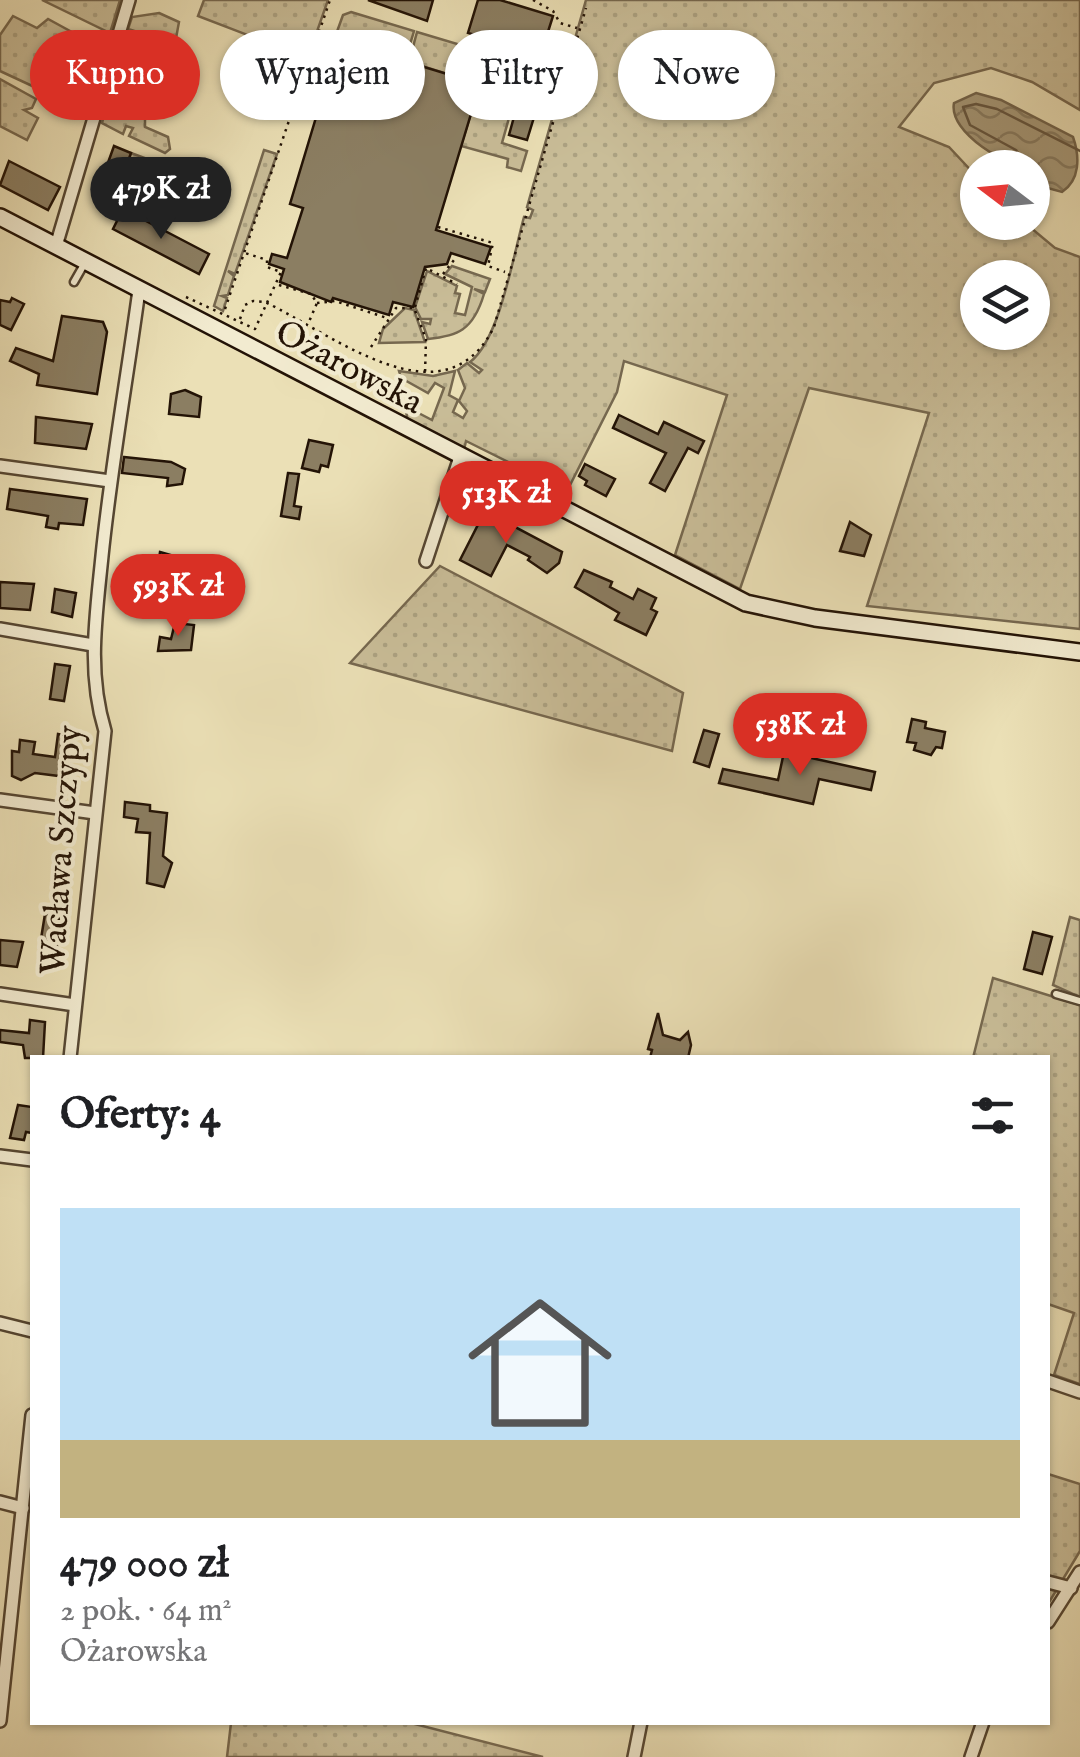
<!DOCTYPE html>
<html lang="pl">
<meta charset="utf-8">
<style>
body{margin:0;font-family:"IM FELL English",serif;background:#f6f6f6;color:#202124;height:100vh;display:flex;flex-direction:column;font-size:38px;white-space:nowrap}
*{box-sizing:border-box;margin:0}
p{font-size:32px;color:#757577}
.icon{flex:none;width:55px;height:55px;fill:none;stroke:currentColor;stroke-width:2;stroke-linecap:round;stroke-linejoin:round}
.map{position:relative;flex:1;overflow:hidden}
.side{position:absolute;left:30px;top:1055px;width:1020px;height:670px;display:flex;flex-direction:column;background:#fff;border-radius:0px;box-shadow:0 2px 8px #0004}
.side>*{flex:none}
.top-card{position:absolute;left:30px;top:30px;width:1020px;height:90px;display:flex;gap:20px}
.needle{width:65px;rotate:286deg}
.buttons{position:absolute;left:960px;top:150px;display:grid;gap:20px}
.buttons a{display:grid;place-items:center;width:90px;height:90px;border-radius:50%;background:#fff;box-shadow:0 2px 8px #0004;font-size:50px}
.price{position:absolute;translate:-50% -85px;padding:0 22px;border-radius:35px;background:#d93025;color:#fff;font-size:32px;line-height:65px;filter:drop-shadow(0 2px 5px #0008)}
.price::after{content:'';position:absolute;left:50%;top:60px;width:30px;height:22px;margin-left:-15px;background:inherit;clip-path:polygon(0 0,100% 0,50% 100%)}
.price.current{background:#222;color:#fff}
ul{padding:0;list-style:none}
li{display:grid;align-content:center;gap:20px;height:530px;padding:0 30px}
li+li{border-top:2px solid #e0e0e0}
li span{display:grid;place-items:center;height:310px;border-radius:0px;color:#555}
li>.icon{margin-inline-start:auto}
span .icon{width:180px;height:180px;fill:#fffc;stroke-width:1}
li b{font-size:42px}
h2{display:flex;justify-content:space-between;align-items:center;height:120px;padding:0 30px;font-size:42px}
.pill{padding:0 35px;border-radius:45px;background:#fff;box-shadow:0 2px 8px #0004;font-size:35px;line-height:90px}
.pill.current{background:#d93025;color:#fff}
.map>svg:first-child{display:block}
.grass{fill:url(#grass-dots);stroke:#76684f;stroke-width:2.5;fill-rule:evenodd}
.water{fill:url(#water-waves);stroke:#72644c;stroke-width:2.5}
.lines{fill:none;stroke-linecap:round;stroke-linejoin:round}
.shore{stroke:#655640;stroke-width:2.5}
.building{fill:#8b7e62;stroke:#231306;stroke-width:2.5}
.lane-casing{stroke:#554632;stroke-width:11}
.street-casing{stroke:#554632;stroke-width:16}
.secondary-casing{stroke:#231306;stroke-width:20}
.path{stroke:#231306;stroke-width:2.5;stroke-dasharray:2.5 5;stroke-linecap:butt}
.lane{stroke:#f2ebd0;stroke-width:6}
.street{stroke:#f2ebd0;stroke-width:11}
.secondary{stroke:#f2ebd0;stroke-width:15}
.labels{text-anchor:middle;stroke-width:8;stroke-linejoin:round;paint-order:stroke}
.street-label{font-size:35px;fill:#231306;stroke:#f2ebd0}
</style>
<div class="map">
<svg width="1080" height="1757" viewBox="0 0 1080 1757">
<defs>
<pattern id="grass-dots" width="8" height="8" patternUnits="userSpaceOnUse" patternTransform="scale(2.5)"><rect width="8" height="8" fill="#c9bd98"/><path d="M2 2h.1M6 6h.1" fill="none" stroke="#aca282" stroke-width="1.8" stroke-linecap="round"/></pattern>
<pattern id="water-waves" width="16" height="10" patternUnits="userSpaceOnUse" patternTransform="scale(2.5)"><rect width="16" height="10" fill="#a79a7a"/><path d="M0 5q4-4 8 0t8 0" fill="none" stroke="#887c62"/></pattern>
</defs>
<rect width="100%" height="100%" fill="#ebe0b6"/>
<filter id="stains"><feTurbulence type="fractalNoise" baseFrequency=".002" numOctaves="4"/><feColorMatrix values="0 0 0 0 .2 0 0 0 0 .09 0 0 0 0 .02 0 0 0 .5 -.17"/></filter>
<radialGradient id="worn" r=".72"><stop offset=".6" stop-color="#630" stop-opacity="0"/><stop offset="1" stop-color="#630" stop-opacity=".3"/></radialGradient>
<g class="grass">
<polygon points="42,0 120,0 110,33"/>
<polygon points="204,0 328,0 306,63 296,60 297,54 198,16"/>
<path d="M 586,0 L 1080,0 L 1080,110 L 1032,82 L 991,68 L 934,83 L 899,127 L 949,147 L 977,177 L 978,222 L 1025,223 L 1055,248 L 1080,257 L 1080,629 L 867,606 L 929,413 L 809,388 L 740,589 L 675,555 L 727,395 L 624,361 L 617,392 L 567,491 L 466,441 L 464,450 L 408,422 L 405,406 L 432,420 L 444,388 L 435,383 L 428,393 L 401,378 L 399,371 L 433,376 L 455,371 L 449,395 L 458,400 L 453,412 L 463,418 L 467,411 L 459,401 L 465,388 L 458,370 L 467,363 L 479,373 L 482,370 L 470,362 C 500,339 513,256 524,217 L 530,218 L 533,210 L 527,207 ZM 978,278 L 1032,278 L 1032,332 L 978,332 Z"/>
<polygon points="351,12 414,31 405,61 334,40 343,15"/>
<polygon points="159,13 179,22 170,71 136,54 141,42 150,46 154,37 128,29 132,17"/>
<polygon points="13,16 37,28 48,19 81,37 56,97 0,71 0,35"/>
<polygon points="417,32 524,64 502,143 527,151 521,171 507,167 508,159 461,146 480,84 409,62"/>
<polygon points="119,59 179,89 169,92 162,109 145,114 145,127 168,137 170,149 165,153 129,136 133,128 126,126 123,134 102,123"/>
<polygon points="0,79 36,99 32,108 24,110 38,118 27,140 0,126"/>
<polygon points="264,150 277,154 235,274 228,271 234,276 228,295 222,296 227,298 223,311 214,306"/>
<polygon points="131,153 158,163 143,198 101,189 105,171 122,178"/>
<path d="M 452,266 L 490,279 L 485,292 L 474,289 L 484,294 C 473,331 457,336 428,339 L 422,322 L 430,324 L 431,319 L 421,319 L 415,307 L 427,271 L 457,286 L 455,293 L 460,294 L 455,313 L 465,315 L 472,287 L 445,274 Z"/>
<polygon points="405,308 414,310 425,342 379,343 383,329"/>
<polygon points="440,566 683,693 672,751 350,663"/>
<polygon points="1070,917 1080,920 1080,997 1053,985"/>
<polygon points="993,978 1080,1005 1080,1384 1054,1375 1074,1313 1048,1304 1048,1058 973,1058"/>
<polygon points="1048,1474 1080,1484 1080,1551 1048,1604"/>
<polygon points="231,1723 411,1723 543,1757 227,1757"/>
</g>
<path class="water" d="M 976,93 L 1001,100 L 1073,137 C 1080,157 1080,180 1062,192 L 1033,184 L 1032,168 C 1009,168 948,133 954,103 Z"/>
<g class="lines">
<polyline class="shore" points="1027,168 1016,150 970,125 963,107 976,104 997,109 1080,151"/>
</g>
<g class="building">
<polygon points="368,0 433,0 427,21"/>
<polygon points="478,0 500,0 553,16 541,54 468,33"/>
<polygon points="339,41 480,84 436,230 491,247 485,264 451,253 447,264 425,267 413,307 393,302 389,315 333,298 331,302 280,282 284,269 269,264 272,254 287,258 303,208 290,204"/>
<polygon points="520,95 539,101 527,140 509,135"/>
<polygon points="114,146 131,153 122,178 105,171"/>
<polygon points="9,161 60,187 48,210 0,185"/>
<polygon points="123,209 209,254 199,274 113,229"/>
<polygon points="12,298 24,304 11,330 0,325 0,300 10,302"/>
<polygon points="62,316 103,322 107,332 97,394 37,385 39,374 10,361 16,348 53,361"/>
<polygon points="185,390 201,397 199,417 169,414 171,394"/>
<polygon points="619,415 658,434 664,422 704,441 698,453 688,448 665,491 650,483 666,453 613,428"/>
<polygon points="36,417 92,424 86,449 35,443"/>
<polygon points="309,440 333,445 328,467 321,465 319,472 302,468"/>
<polygon points="124,457 171,462 185,469 182,484 167,486 168,478 122,473"/>
<polygon points="585,464 615,479 606,496 585,485 587,481 579,476"/>
<polygon points="288,473 299,474 294,506 301,507 299,519 281,516"/>
<polygon points="10,489 87,499 83,525 59,523 58,529 46,527 48,516 7,509"/>
<polygon points="485,511 562,552 559,563 547,573 528,560 530,557 507,545 491,576 460,560"/>
<polygon points="850,522 871,535 864,556 840,551"/>
<polygon points="160,552 191,561 188,586 169,584 169,567 158,566"/>
<polygon points="584,570 612,582 610,587 633,599 638,589 656,598 651,609 657,612 646,635 615,620 619,613 575,587"/>
<polygon points="0,582 34,584 30,610 0,608"/>
<polygon points="55,589 76,593 72,617 52,612"/>
<polygon points="175,623 194,625 191,650 158,651 160,637 171,639"/>
<polygon points="55,664 70,666 64,701 50,699"/>
<polygon points="760,702 784,708 778,733 754,727 756,719 750,718 754,703"/>
<polygon points="912,719 926,722 925,728 945,732 942,748 936,747 931,755 914,750 916,743 907,742"/>
<polygon points="704,730 719,734 709,767 694,762"/>
<polygon points="58,734 74,737 67,777 35,773 21,780 12,776 12,751 19,752 20,740 35,742 33,754 55,757"/>
<polygon points="784,752 875,772 871,790 819,779 813,804 719,783 723,769 778,780"/>
<polygon points="125,802 150,805 150,811 167,813 163,856 172,863 164,887 147,883 150,833 136,832 138,819 124,817"/>
<polygon points="45,914 59,916 57,947 40,945"/>
<polygon points="1033,932 1052,937 1042,974 1024,969"/>
<polygon points="0,940 23,942 17,967 0,965"/>
<polygon points="658,1013 663,1035 680,1040 688,1032 691,1045 688,1058 650,1058 652,1050 648,1049"/>
<polygon points="30,1020 45,1022 43,1058 25,1058 23,1045 0,1042 0,1030 29,1033"/>
<polygon points="18,1105 32,1107 32,1133 26,1132 24,1140 10,1138"/>
</g>
<g class="lines">
<defs>
<g id="lane">
<polyline points="74,282 86,261"/>
<polyline points="1056,994 1080,1001"/>
</g>
<g id="street">
<polyline points="56,246 129,0"/>
<polyline points="0,466 110,481"/>
<polyline points="426,561 460,457"/>
<polyline points="0,629 93,645"/>
<polyline points="0,800 95,813"/>
<polyline points="0,994 75,1005"/>
<path d="M 70,1058 L 105,731 C 87,672 96,617 102,556 C 111,467 127,379 139,290"/>
<polyline points="0,1156 32,1160"/>
<polyline points="0,1323 32,1331"/>
<polyline points="1048,1381 1080,1392"/>
<polyline points="0,1502 23,1508"/>
<polyline points="1048,1582 1071,1588"/>
<polyline points="1048,1622 1080,1572"/>
<polyline points="0,1721 32,1415"/>
<polyline points="634,1757 641,1722"/>
<polyline points="971,1757 983,1722"/>
</g>
<polyline id="secondary" points="0,217 746,603 815,618 1080,652"/>
</defs>
<use href="#lane" class="lane-casing"/>
<use href="#street" class="street-casing"/>
<use href="#secondary" class="secondary-casing"/>
<g class="path">
<polyline points="533,0 553,11 560,23 577,28"/>
<polyline points="438,227 493,243 488,266 505,272"/>
<polyline points="443,274 454,260"/>
<polyline points="279,285 311,294 317,303 308,324"/>
<polyline points="186,297 255,329 281,272 267,267 267,260 245,253"/>
<polyline points="317,303 335,301 387,318"/>
<polyline points="415,307 426,268 457,284"/>
<polyline points="225,309 330,0"/>
<path d="M 240,319 L 245,305 L 253,301 L 265,302 C 334,335 444,426 494,327 L 586,8"/>
<polyline points="371,347 396,308 414,308 426,339 425,374"/>
</g>
<use href="#lane" class="lane"/>
<use href="#street" class="street"/>
<use href="#secondary" class="secondary"/>
</g>
<g class="labels">
<g class="street-label">
<text transform="translate(350 366) rotate(28)" y="12">Ożarowska</text>
<text transform="translate(60 850) rotate(-86)" y="12">Wacława Szczypy</text>
</g>
</g>
<rect width="100%" height="100%" filter="url(#stains)"/>
<rect width="100%" height="100%" fill="url(#worn)"/>
</svg>
<div class="buttons">
<a><svg class="needle" viewBox="-14 -14 28 28"><path d="M0-13l5 13h-10z" fill="#e53935"/><path d="M0 13l5-13h-10z" fill="#757577"/></svg></a>
<a><svg class="icon" aria-label="layers" viewBox="0 0 24 24"><path d="M12 4l9 5-9 5-9-5zM3 14l9 5 9-5"/></svg></a>
</div>
<b class="price current" style="left:161px;top:242px">479K zł</b>
<b class="price" style="left:506px;top:546px">513K zł</b>
<b class="price" style="left:178px;top:639px">593K zł</b>
<b class="price" style="left:800px;top:778px">538K zł</b>
<div class="top-card">
<a class="pill current">Kupno</a>
<a class="pill">Wynajem</a>
<a class="pill">Filtry</a>
<a class="pill">Nowe</a>
</div>
<section class="side">
<h2>Oferty: 4<svg class="icon" aria-label="filters" viewBox="0 0 24 24"><path d="M4 7h16M4 17h16"/><circle cx="9" cy="7" r="2"/><circle cx="15" cy="17" r="2"/></svg></h2>
<ul>
<li><span style="background:linear-gradient(#bfe0f5 75%,#c2b280 0)"><svg class="icon" aria-label="home" viewBox="0 0 24 24"><path d="M3 11l9-7 9 7M6 9v11h12V9"/></svg></span><div><b>479 000 zł</b><p>2 pok. · 64 m²</p><p>Ożarowska</p></div></li>
</ul>
</section>
</div>
